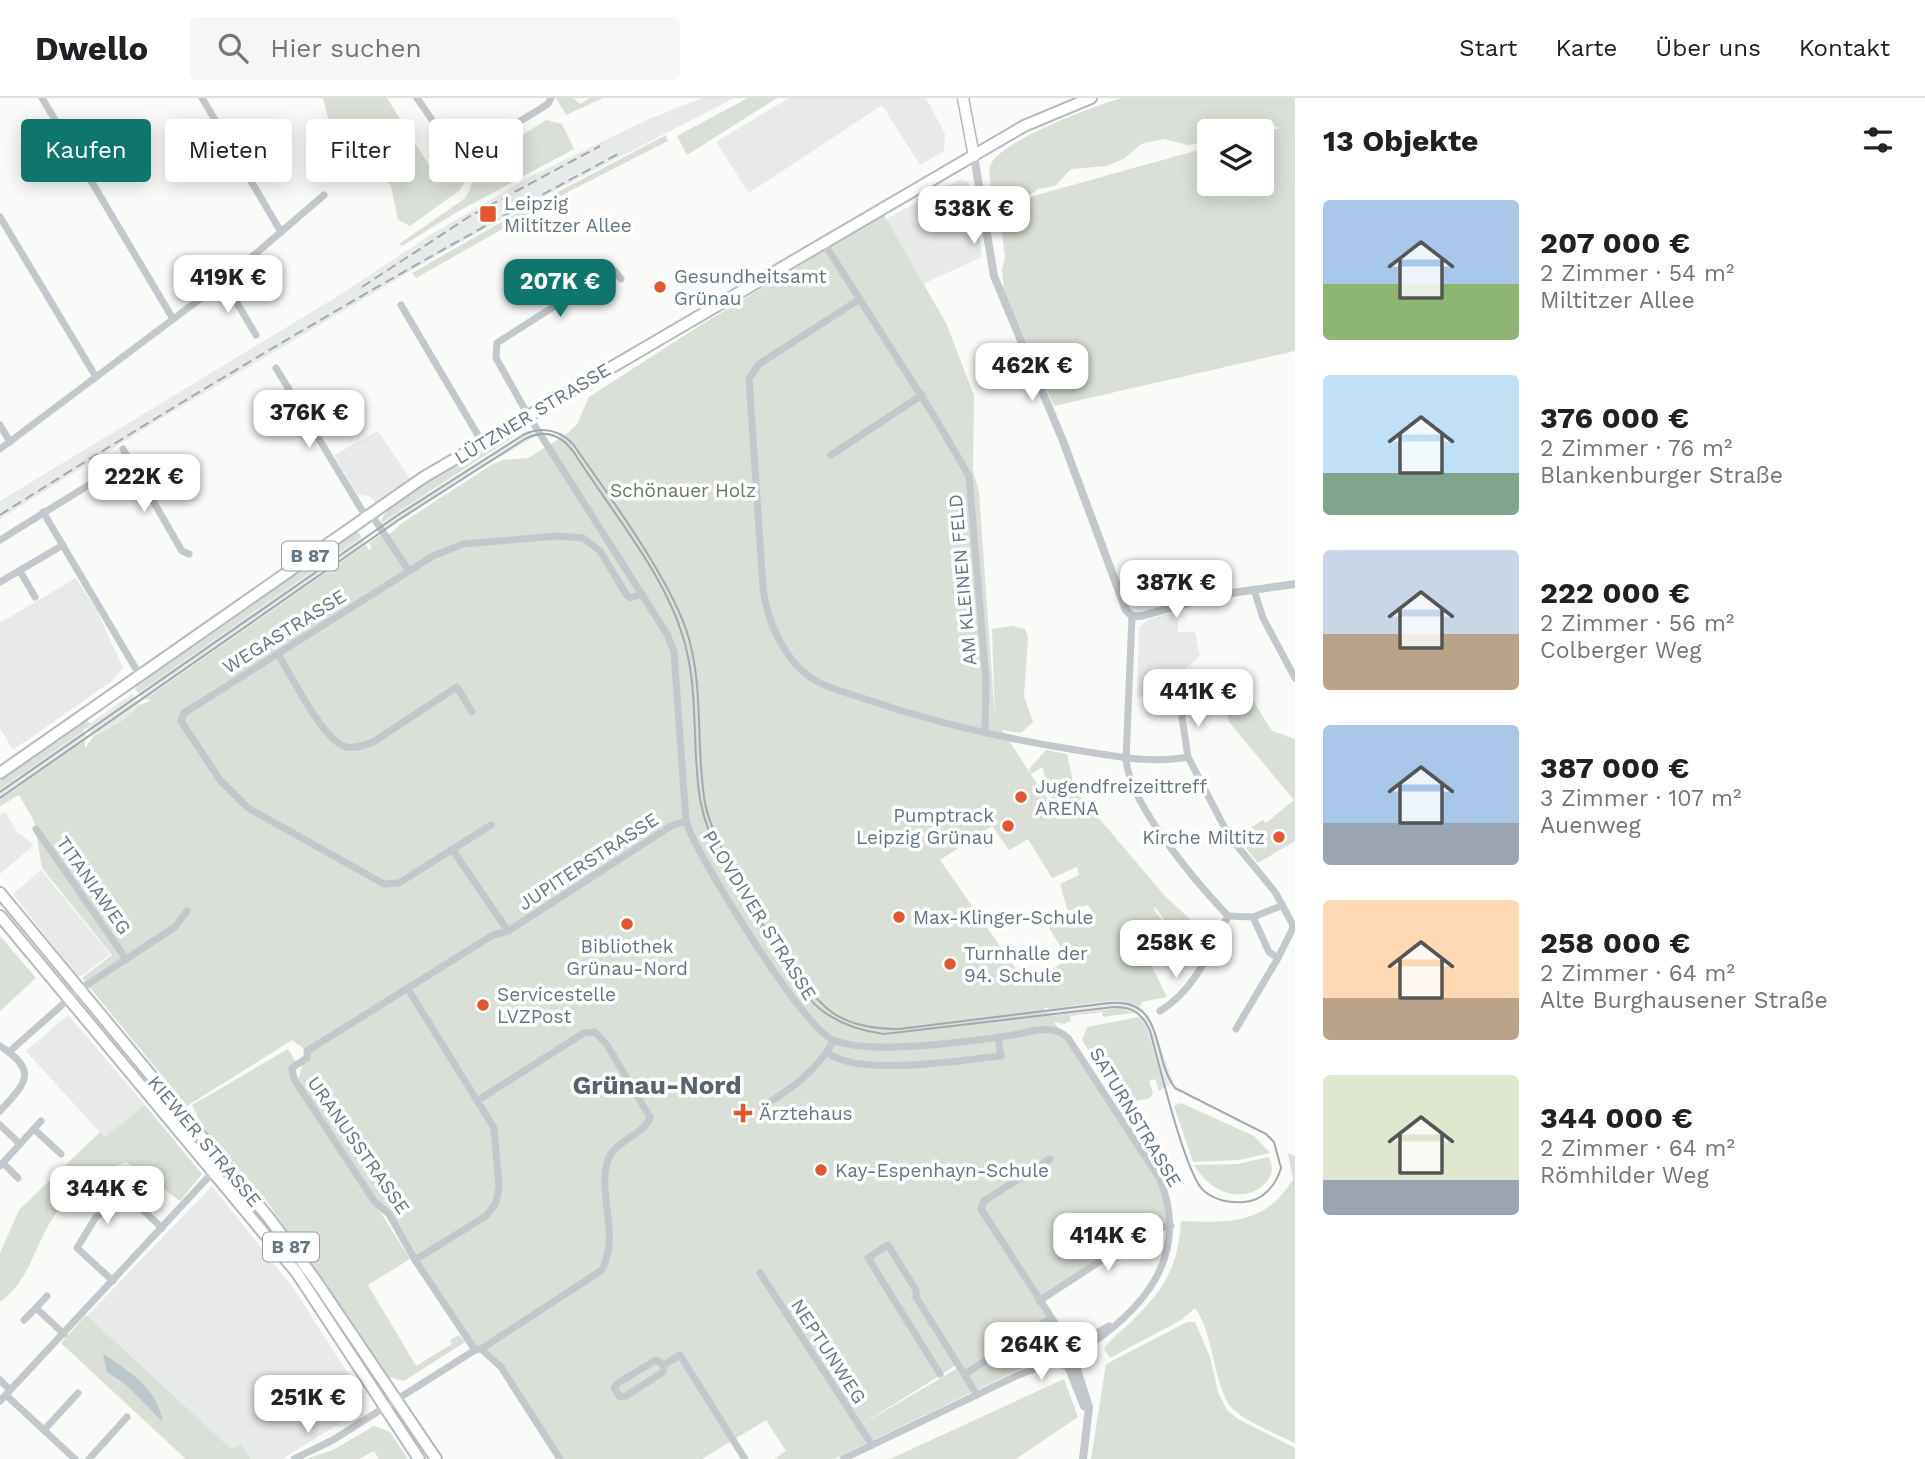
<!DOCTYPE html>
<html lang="de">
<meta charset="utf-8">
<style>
body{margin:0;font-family:"Work Sans",sans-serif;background:#f6f6f6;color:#202124;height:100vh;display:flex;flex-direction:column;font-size:26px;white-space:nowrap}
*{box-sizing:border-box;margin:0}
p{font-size:23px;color:#757577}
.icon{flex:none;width:38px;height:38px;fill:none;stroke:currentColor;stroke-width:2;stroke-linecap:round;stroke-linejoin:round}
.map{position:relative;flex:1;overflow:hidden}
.panel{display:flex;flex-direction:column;background:#fff;width:630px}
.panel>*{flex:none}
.guide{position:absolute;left:21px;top:21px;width:665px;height:63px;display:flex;gap:14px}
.tools{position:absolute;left:1197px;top:21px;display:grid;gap:14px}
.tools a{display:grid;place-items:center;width:77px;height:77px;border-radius:7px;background:#fff;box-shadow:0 4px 18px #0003;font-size:35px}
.price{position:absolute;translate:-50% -60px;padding:0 16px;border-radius:14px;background:#fff;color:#222;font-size:23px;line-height:46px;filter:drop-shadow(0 2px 4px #0008)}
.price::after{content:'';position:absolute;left:50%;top:42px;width:21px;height:16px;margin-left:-10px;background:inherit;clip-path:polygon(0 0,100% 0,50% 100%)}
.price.current{background:#0f766e;color:#fff}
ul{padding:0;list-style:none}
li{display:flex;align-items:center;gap:21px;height:175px;padding:0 28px}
li span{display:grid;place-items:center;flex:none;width:196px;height:140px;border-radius:7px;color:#555}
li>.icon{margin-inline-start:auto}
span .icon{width:84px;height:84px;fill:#fffc;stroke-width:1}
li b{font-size:30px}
h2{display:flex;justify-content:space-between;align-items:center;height:84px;padding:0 28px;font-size:30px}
.tag{padding:0 24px;border-radius:7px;background:#fff;box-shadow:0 4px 18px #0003;font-size:24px;line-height:63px}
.tag.current{background:#0f766e;color:#fff}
header{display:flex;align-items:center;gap:42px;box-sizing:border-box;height:98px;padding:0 35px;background:#fff;border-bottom:2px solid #e0e0e0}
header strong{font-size:33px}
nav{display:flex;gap:38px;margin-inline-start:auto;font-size:24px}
.search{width:490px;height:63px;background:#f6f6f6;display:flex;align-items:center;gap:18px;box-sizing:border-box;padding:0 24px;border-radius:7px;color:#757577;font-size:26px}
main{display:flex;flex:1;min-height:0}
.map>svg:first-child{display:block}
.built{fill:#e8e9e9}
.green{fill:#dadfd7;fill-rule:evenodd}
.water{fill:#bbc7cb}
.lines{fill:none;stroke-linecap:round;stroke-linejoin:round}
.secondary-casing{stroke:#b3babf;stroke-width:13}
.primary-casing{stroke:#b5babe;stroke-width:14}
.minor{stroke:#c3c8cc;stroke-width:7}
.tertiary{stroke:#c3c8cc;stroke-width:8}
.secondary{stroke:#fff;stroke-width:10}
.primary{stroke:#fff;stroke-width:10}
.tram{stroke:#a2aab0;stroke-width:2}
.rail{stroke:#a2aab0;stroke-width:2;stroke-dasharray:10 5;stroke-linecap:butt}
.poi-dot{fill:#e4572e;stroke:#fff;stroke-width:2.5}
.labels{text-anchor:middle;stroke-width:7;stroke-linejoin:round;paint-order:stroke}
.shield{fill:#fff;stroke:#939fa8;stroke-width:2}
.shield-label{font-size:18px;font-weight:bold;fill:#657683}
.poi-label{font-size:19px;fill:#657683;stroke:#fff;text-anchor:start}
.street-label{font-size:19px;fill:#657683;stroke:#fff}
.park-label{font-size:19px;fill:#687a64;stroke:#fff}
.district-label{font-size:26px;font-weight:bold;fill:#57646e;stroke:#fff}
</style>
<header>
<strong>Dwello</strong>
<div class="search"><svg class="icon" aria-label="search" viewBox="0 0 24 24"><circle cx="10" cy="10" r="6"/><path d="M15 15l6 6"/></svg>Hier suchen</div>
<nav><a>Start</a><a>Karte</a><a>Über uns</a><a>Kontakt</a></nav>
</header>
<main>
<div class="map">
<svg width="1295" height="1361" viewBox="0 0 1295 1361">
<rect width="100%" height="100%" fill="#fafaf8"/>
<g class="built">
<polygon points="703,0 734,0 558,91 438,157 157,323 0,421 0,403 343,195 435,134 533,77 649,21"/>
<polygon points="789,0 926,0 945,36 944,53 920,67 882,7 749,95 716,44"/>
<polygon points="961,81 968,84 973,94 982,159 923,186 886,121"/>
<polygon points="528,332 536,338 473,375 386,432 381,425"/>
<polygon points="378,333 411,382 376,405 369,398 357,396 334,357"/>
<polygon points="361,439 366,447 143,601 138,595"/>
<polygon points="76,480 97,513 123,570 112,583 13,652 0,630 0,525"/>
<polygon points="1178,513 1178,534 1195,534 1200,558 1178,577 1178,582 1162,584 1137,601 1139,530 1149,521"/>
<polygon points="132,596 140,607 123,622 93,639 86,628"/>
<polygon points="83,633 88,640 0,702 0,691"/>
<polygon points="5,714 17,734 34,747 0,776 0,717"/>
<polygon points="41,772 110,856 82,878 77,878 13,796"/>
<polygon points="1116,902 1136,905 1145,913 1134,916 1127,912 1112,910 898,937"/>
<polygon points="68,917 145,1007 105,1040 26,953"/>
<polygon points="1149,917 1174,985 1164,989 1140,920"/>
<polygon points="212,1088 294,1191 363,1299 359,1313 282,1361 186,1361 61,1245"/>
</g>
<g class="green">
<path d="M 323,0 L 387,0 L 430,69 C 441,77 451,71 463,66 L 465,83 L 460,92 L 410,128 L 398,122 L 391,88 L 368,59 L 330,27 Z"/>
<polygon points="556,0 573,0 580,6 590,0 603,0 566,17"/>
<polygon points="748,0 777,0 687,57 677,38"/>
<path d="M 1122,0 L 1295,0 L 1295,253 L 1054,308 L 1004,192 L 1002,171 L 1005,161 L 999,109 L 996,109 C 994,97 986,77 991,66 C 1000,43 1096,7 1122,0 ZM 1261,24 L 1280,30 L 1262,35 L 1262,86 L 1209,86 L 1209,49 L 1026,100 L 1038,91 L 1055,88 L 1071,71 L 1107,68 L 1125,60 L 1141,46 L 1163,41 L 1188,47 L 1209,43 L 1209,33 L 1233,33 Z"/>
<polygon points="546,22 562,26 574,51 457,114 402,148 399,146 464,101 470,92 475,68"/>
<polygon points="666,37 668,43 568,94 416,180 412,175 510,119"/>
<path d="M 884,117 L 947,227 L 974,298 L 973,372 L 979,394 L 995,621 L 992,531 L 1012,528 L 1025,531 L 1028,539 L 1024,598 L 1033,624 L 1021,635 L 1002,632 L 1049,704 L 1052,701 L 1042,669 L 1031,676 L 1029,671 L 1046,652 L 1067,656 L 1075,692 L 1164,797 L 1193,824 L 1178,840 L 1155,809 L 1154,812 L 1167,829 L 1139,843 L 1167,899 L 1141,904 L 1142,908 L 1116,902 L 1050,911 L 1043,909 L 1050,918 L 1121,910 L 1133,915 L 1103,919 L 1102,914 L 1070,918 L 1071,923 L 1064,926 L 1054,924 L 1160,1081 L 1171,1128 L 1148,1132 L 1039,1203 L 1050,1221 L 965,1276 L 958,1266 L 856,1330 L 956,1271 L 963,1280 L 1045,1229 L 1049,1244 L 1047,1258 L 834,1361 L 774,1361 L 786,1353 L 766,1322 L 702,1361 L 561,1361 L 501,1269 L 481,1251 L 475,1252 L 389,1116 L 374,1104 L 410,1161 L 368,1187 L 416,1268 L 452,1246 L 450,1242 L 459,1237 L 465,1244 L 404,1283 L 389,1279 L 268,1105 L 203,1029 L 192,1007 L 288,951 L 296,964 L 289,971 L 297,985 L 307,953 L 292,942 L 187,1008 L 82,880 L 112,857 L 42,770 L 34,723 L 19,697 L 0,708 L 0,702 L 85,642 L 85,650 L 93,639 L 123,622 L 140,607 L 152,602 L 145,601 L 366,447 L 369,452 L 372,450 L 369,445 L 380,437 L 384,441 L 402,425 L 491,367 L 503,362 L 528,360 L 568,335 L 577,326 L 589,299 L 699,228 ZM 992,728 L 1009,752 L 1028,741 L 1052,780 L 1077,769 L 1079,777 L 1060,786 L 1068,813 L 1088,807 L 1092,813 L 1067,819 L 1068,826 L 1049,830 L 1068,861 L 1027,887 L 940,762 Z"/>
<path d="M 517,334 L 518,336 L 381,425 C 382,400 493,348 517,334 Z"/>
<polygon points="357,432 361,439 138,595 135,590 152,573"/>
<polygon points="1247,593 1272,633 1295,641 1295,743 1258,765 1245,749 1254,743 1247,732 1263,722 1266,725 1294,702 1229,624 1224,601"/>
<polygon points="87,622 90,626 83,633 0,691 0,683"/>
<polygon points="0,838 36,880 0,913"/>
<polygon points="1139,919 1146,929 1164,989 1159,993 1155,981 1149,983 1153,995 1150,1000 1123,1006 1082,942 1087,929"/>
<polygon points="1181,1005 1254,1038 1270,1055 1240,1062 1193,1064 1174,1008"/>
<path d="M 145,1007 L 202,1076 L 180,1103 L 126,1064 C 86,1079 59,1102 41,1142 C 29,1167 23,1187 0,1204 L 0,1155 L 19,1112 L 100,1034 L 105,1039 Z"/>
<path d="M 1288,1055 L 1295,1058 L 1295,1345 C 1275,1335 1249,1326 1233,1311 C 1213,1290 1215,1237 1195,1210 L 1181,1222 L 1110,1260 L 1104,1251 C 1111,1240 1122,1233 1131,1224 C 1165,1190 1178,1170 1181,1123 C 1229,1125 1266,1127 1293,1081 Z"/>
<path d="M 1268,1059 C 1287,1084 1231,1125 1194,1067 L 1238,1066 Z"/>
<polygon points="86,1217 231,1351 241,1347 250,1361 186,1361 61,1245"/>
<polygon points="1187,1224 1195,1224 1210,1259 1218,1294 1227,1312 1238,1321 1295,1350 1295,1361 1091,1361 1106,1266"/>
<polygon points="1064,1281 1078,1319 1016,1361 890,1361"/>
<polygon points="374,1328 390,1334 408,1361 379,1361 374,1353 359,1361 306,1361 333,1352"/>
</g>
<path class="water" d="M 103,1256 C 130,1273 157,1291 163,1324 L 124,1285 L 107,1274 Z"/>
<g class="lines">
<defs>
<polyline id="secondary" points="963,0 974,58"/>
<g id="primary">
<polyline points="0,675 424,379 1024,28 1091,0"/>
<polyline points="0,795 269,1120 314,1180 436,1361"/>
<polyline points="0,818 297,1175 419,1361"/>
</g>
</defs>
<use href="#secondary" class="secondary-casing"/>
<use href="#primary" class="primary-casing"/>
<g class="minor">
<polyline points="42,0 173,221"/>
<polyline points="202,0 281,134"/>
<polyline points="417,0 459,61 548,6 551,0"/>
<polyline points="0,119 96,279"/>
<polyline points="824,145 934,318 969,378 986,581 985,635"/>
<path d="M 621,181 L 615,173 L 608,174 L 497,245 L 496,260 L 528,317 L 667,536 L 674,554 L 686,723 L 690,734 C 707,772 801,927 833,942 C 871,958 970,943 1013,937 C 1032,934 1052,925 1068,940 L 1160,1081 C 1191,1159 1143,1213 1079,1254"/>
<polyline points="224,183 256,237"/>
<path d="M 860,201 L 759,266 L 749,281 L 763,490 C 767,524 786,567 818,584 C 833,592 852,596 868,602 C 936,625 1006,641 1076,652 C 1113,658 1151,666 1188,659 L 1229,738 L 1275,794 L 1292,825 L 1293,830 L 1278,860 L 1269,854 L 1253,819"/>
<polyline points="401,207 482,344"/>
<polyline points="276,270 366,419"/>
<polyline points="0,327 10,344"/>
<polyline points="0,351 224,183 324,97"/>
<polyline points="123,351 182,453 189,456"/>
<polyline points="831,357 922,297"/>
<polyline points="43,414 139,576"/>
<polyline points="371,416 409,473"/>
<polyline points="0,442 129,362"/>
<polyline points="20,473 35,499"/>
<polyline points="0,484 63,447"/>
<polyline points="1254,492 1263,520 1295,580"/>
<path d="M 1132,518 L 1126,661 C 1129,706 1196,784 1228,818"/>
<path d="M 278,556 C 291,577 323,643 346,649 C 355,651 365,647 373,644 L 457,589 L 472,614"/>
<polyline points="1180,606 1188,659"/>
<polyline points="491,727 399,785 384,786 248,710 220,682 181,623 184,615 433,458 463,446 557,438 583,440 600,453 626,496 630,500 642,496"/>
<polyline points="36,731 126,861"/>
<polyline points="452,751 508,833"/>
<polyline points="1228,818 1253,819 1281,808"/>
<polyline points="408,891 494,1030 499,1089 496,1105 486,1118 415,1162 475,1252"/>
<path d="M 1160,913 C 1196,891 1209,854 1228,818"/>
<polyline points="1236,931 1278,860"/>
<path d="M 0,948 C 39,973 26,985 0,1013"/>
<polyline points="10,953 79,892 175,829 187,813"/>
<path d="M 828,955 C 859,979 961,962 1001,958 L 998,939"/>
<path d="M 762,1009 C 791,991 817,973 834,942"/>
<polyline points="0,1027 20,1046"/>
<polyline points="34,1031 61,1056"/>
<polyline points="1050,1061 984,1103 981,1111 1066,1242"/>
<polyline points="3,1065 18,1080"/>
<polyline points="0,1068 41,1023"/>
<polyline points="415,1162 389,1116 374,1103 294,981 292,970 307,960 307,953 493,837 508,833 671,728 686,723"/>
<polyline points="760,1175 872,1347"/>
<polyline points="113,1183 77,1150 96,1119 123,1100 131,1101 162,1130"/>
<polyline points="47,1198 36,1210 64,1236"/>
<polyline points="1039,1203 1148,1132 1171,1128"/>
<polyline points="24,1222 36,1210"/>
<polyline points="1076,1246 1109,1228"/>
<polyline points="481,1251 501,1269 560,1361"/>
<path d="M 1054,1256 L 1056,1247 L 1066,1242 C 1076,1243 1081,1250 1078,1260 C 1073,1269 1064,1270 1056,1263"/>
<polyline points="664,1267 656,1262 618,1285 614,1290 620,1299 626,1298 663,1274 664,1267 680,1257 745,1361"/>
<polyline points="1033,1268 1054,1256"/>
<polyline points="940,1276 868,1160 888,1147 916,1192 916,1199 977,1297"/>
<polyline points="965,1276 1050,1221"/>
<polyline points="0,1282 10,1292"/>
<polyline points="6,1297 75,1361"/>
<polyline points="0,1303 214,1073"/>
<polyline points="44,1332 78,1295"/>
<polyline points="89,1361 127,1319"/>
<path d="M 294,1361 L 333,1342 L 475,1252 L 481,1251 L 602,1172 C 620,1135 598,1098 607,1065 C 613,1041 644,1039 650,1019 L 607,947 L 595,934 L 584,935 L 478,1002"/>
<polyline points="843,1361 1016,1278 1056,1263"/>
</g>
<g class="tertiary">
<polyline points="974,58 994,178 1063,343 1126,512 1132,518 1141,518 1218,497 1295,486"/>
<polyline points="1075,1265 1089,1309 1083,1361"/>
<polyline points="1068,1268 1084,1308"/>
</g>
<use href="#secondary" class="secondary"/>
<use href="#primary" class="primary"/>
<path class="tram" d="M 0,694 L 398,417 L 523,337 C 542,328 558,331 573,346 C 609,398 665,473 686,531 C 705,587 695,648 705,705 C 714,753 793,887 833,915 C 852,928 876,931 899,931 L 1109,905 C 1166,900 1151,958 1175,990 L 1266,1036 L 1274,1044 L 1281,1070 C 1276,1087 1263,1103 1244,1104 C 1229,1105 1214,1102 1203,1092 C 1185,1075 1158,962 1150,933 C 1142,915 1133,909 1114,909 L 884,936 C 861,933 839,926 820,911 C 800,894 788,869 773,847 C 744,801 710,756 700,701 C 691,646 700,587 681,533 C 661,472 610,411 575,356 C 562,337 546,330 525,341 L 400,421 L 0,700"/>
<g class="rail">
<polyline points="362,189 470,118 600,48"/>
<path d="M 0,417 C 203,289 410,166 622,54"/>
</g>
</g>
<g class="poi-dot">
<rect x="479" y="107" width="18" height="18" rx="3.5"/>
<circle cx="660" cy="189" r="7"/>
<circle cx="1021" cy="699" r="7"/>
<circle cx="1008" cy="728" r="7"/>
<circle cx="1279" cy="739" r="7"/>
<circle cx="899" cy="819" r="7"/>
<circle cx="627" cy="826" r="7"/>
<circle cx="950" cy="866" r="7"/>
<circle cx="483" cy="907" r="7"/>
<path d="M739.5 1004.5h7v7h7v7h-7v7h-7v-7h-7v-7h7z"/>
<circle cx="821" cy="1072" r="7"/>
</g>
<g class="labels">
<g class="shield">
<rect x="282" y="443.5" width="56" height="29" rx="5"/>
<rect x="263" y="1134.5" width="56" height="29" rx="5"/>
</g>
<g class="shield-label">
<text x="310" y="464">B 87</text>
<text x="291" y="1155">B 87</text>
</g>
<g class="poi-label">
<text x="504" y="112">Leipzig<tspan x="504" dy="22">Miltitzer Allee</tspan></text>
<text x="674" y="185">Gesundheitsamt<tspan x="674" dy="22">Grünau</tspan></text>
<text x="1035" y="695">Jugendfreizeittreff<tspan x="1035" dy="22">ARENA</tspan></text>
<text x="994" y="724" text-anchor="end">Pumptrack<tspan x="994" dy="22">Leipzig Grünau</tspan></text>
<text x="1265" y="746" text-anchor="end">Kirche Miltitz</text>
<text x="913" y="826">Max-Klinger-Schule</text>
<text x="627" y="855" text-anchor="middle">Bibliothek<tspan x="627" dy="22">Grünau-Nord</tspan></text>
<text x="964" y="862">Turnhalle der<tspan x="964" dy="22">94. Schule</tspan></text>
<text x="497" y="903">Servicestelle<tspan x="497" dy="22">LVZPost</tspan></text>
<text x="759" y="1022">Ärztehaus</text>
<text x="835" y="1079">Kay-Espenhayn-Schule</text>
</g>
<g class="street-label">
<text transform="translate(532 315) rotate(-31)" y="7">LÜTZNER STRASSE</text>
<text transform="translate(962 482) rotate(-95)" y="7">AM KLEINEN FELD</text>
<text transform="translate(284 533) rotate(-32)" y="7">WEGASTRASSE</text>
<text transform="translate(588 763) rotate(-33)" y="7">JUPITERSTRASSE</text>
<text transform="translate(94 787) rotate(55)" y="7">TITANIAWEG</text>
<text transform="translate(760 817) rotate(58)" y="7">PLOVDIVER STRASSE</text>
<text transform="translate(1136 1019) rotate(59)" y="7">SATURNSTRASSE</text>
<text transform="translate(205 1043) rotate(50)" y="7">KIEWER STRASSE</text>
<text transform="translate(359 1047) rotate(55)" y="7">URANUSSTRASSE</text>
<text transform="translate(829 1253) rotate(57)" y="7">NEPTUNWEG</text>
</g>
<g class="park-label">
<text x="683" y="399">Schönauer Holz</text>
</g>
<g class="district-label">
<text x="657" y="996">Grünau-Nord</text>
</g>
</g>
</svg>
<div class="tools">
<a><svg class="icon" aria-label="layers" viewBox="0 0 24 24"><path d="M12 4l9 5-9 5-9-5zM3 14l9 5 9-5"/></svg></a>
</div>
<b class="price" style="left:974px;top:148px">538K €</b>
<b class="price" style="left:228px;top:217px">419K €</b>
<b class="price current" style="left:560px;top:221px">207K €</b>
<b class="price" style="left:1032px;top:305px">462K €</b>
<b class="price" style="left:309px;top:352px">376K €</b>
<b class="price" style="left:144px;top:416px">222K €</b>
<b class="price" style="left:1176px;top:522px">387K €</b>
<b class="price" style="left:1198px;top:631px">441K €</b>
<b class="price" style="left:1176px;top:882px">258K €</b>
<b class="price" style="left:107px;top:1128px">344K €</b>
<b class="price" style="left:1108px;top:1175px">414K €</b>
<b class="price" style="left:1041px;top:1284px">264K €</b>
<b class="price" style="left:308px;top:1337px">251K €</b>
<div class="guide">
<a class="tag current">Kaufen</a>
<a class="tag">Mieten</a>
<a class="tag">Filter</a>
<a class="tag">Neu</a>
</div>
</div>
<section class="panel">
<h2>13 Objekte<svg class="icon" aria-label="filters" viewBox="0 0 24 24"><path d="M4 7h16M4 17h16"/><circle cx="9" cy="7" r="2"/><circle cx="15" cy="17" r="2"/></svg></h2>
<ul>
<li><span style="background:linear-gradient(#a9c7e8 60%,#8fb573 0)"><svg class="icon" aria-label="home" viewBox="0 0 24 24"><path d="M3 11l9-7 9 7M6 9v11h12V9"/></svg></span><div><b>207 000 €</b><p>2 Zimmer · 54 m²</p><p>Miltitzer Allee</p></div></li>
<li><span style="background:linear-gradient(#bfe0f5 70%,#7fa58c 0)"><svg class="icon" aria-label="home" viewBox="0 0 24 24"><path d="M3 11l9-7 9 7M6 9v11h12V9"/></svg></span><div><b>376 000 €</b><p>2 Zimmer · 76 m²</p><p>Blankenburger Straße</p></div></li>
<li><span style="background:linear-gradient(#c9d6e8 60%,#b9a48a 0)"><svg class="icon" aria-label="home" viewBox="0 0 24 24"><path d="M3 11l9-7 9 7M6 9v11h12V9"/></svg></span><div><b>222 000 €</b><p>2 Zimmer · 56 m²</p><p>Colberger Weg</p></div></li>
<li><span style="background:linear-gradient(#a9c7e8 70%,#9aa5b1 0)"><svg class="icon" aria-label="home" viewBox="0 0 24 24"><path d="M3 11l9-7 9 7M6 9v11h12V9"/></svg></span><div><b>387 000 €</b><p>3 Zimmer · 107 m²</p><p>Auenweg</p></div></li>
<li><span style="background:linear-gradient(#ffd9b3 70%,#b9a48a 0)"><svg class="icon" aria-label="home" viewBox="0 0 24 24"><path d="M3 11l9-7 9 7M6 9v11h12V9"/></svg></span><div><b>258 000 €</b><p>2 Zimmer · 64 m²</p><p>Alte Burghausener Straße</p></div></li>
<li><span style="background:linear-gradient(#dfe7d0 75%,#9aa5b1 0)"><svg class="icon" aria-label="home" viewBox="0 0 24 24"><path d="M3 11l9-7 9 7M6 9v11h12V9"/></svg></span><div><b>344 000 €</b><p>2 Zimmer · 64 m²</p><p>Römhilder Weg</p></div></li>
</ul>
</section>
</main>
